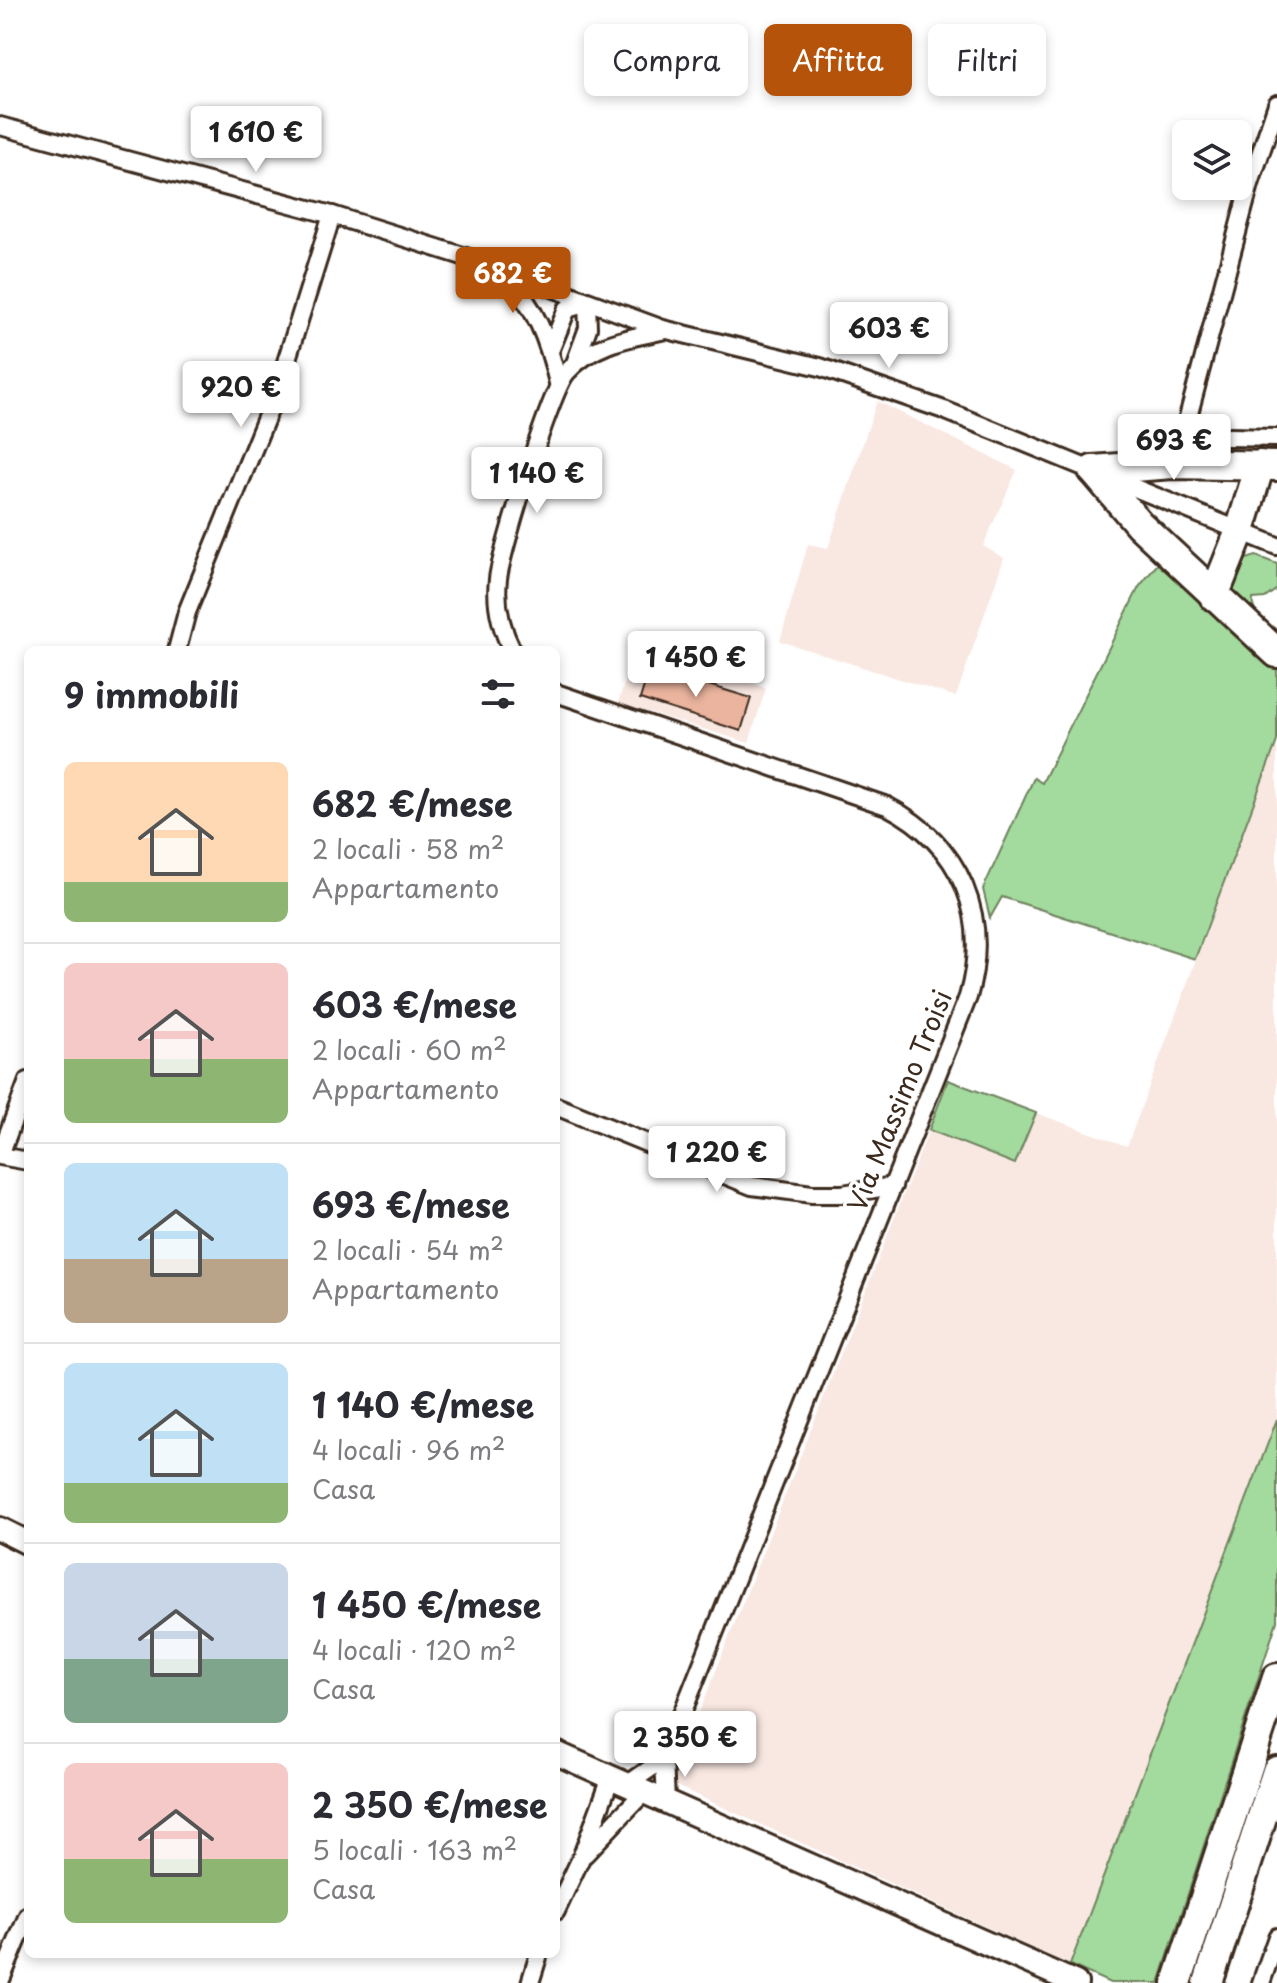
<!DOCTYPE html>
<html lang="it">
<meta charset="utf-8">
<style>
body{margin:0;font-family:"Playpen Sans",sans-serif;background:#f2f2f3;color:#2b2b33;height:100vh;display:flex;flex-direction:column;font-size:30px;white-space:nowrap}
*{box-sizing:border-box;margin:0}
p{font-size:26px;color:#7c7c81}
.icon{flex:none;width:44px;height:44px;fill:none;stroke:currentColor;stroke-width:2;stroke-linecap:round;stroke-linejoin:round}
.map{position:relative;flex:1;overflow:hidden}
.panel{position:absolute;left:24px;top:646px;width:536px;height:1312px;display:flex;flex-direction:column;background:#fff;border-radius:12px;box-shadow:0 4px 12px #0003}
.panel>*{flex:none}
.hud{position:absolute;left:584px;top:24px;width:572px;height:72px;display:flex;gap:16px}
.buttons{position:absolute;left:1172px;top:120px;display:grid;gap:16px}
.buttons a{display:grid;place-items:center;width:80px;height:80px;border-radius:12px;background:#fff;box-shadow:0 4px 12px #0003;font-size:40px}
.price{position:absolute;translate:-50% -68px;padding:0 18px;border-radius:8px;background:#fff;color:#222;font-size:26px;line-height:52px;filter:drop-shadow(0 2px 4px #0008)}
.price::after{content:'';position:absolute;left:50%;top:48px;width:24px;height:18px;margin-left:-12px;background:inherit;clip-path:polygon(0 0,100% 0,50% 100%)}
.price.selected{background:#b45309;color:#fff}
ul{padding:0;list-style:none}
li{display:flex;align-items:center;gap:24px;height:200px;padding:0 40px}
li+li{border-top:2px solid #e1e1e2}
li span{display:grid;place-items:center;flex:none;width:224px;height:160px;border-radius:12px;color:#555}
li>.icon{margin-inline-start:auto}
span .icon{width:96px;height:96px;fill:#fffc;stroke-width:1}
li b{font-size:34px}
h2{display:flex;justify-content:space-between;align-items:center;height:96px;padding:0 40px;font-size:34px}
.chip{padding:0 28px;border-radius:12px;background:#fff;box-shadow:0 4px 12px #0003;font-size:28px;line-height:72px}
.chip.selected{background:#b45309;color:#fff}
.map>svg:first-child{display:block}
.built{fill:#f9e8e2}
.green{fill:#a3da9e;stroke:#6f825e;stroke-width:2}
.building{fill:#eab49e;stroke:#3b2a1e;stroke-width:2}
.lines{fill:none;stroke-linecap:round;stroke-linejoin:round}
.street-casing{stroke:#3b2a1e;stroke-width:22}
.secondary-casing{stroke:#3b2a1e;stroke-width:28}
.highway-casing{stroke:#3b2a1e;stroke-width:34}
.street{stroke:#fff;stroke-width:16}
.secondary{stroke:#fff;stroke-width:22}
.highway{stroke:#fff;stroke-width:28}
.labels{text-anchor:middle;stroke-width:7;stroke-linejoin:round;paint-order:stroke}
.street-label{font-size:26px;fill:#3b2a1e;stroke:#fff}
</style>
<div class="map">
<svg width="1277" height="1983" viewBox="0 0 1277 1983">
<rect width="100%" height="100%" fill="#fff"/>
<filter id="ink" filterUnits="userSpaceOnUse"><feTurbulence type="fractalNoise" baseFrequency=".0125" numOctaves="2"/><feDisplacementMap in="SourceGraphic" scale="16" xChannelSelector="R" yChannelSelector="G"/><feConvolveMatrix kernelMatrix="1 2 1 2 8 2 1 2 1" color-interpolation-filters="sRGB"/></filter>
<g filter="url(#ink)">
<g class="built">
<polygon points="877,401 1017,470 983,546 1004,558 956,697 780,641 808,544 828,548"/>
<polygon points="636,647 766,688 749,743 618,703"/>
<polygon points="1277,741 1277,1419 1070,1965 674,1785 674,1777 929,1130 1015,1164 1036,1113 1127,1146"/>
</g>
<g class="green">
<path d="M 1256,556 L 1277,564 L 1277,589 L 1265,598 L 1253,599 C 1250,613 1267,622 1277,631 L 1277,637 L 1229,591 L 1240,561 Z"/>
<polygon points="1160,561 1277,664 1277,741 1195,959 1002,897 990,918 983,889 1034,778 1042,783 1139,587"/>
<polygon points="948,1080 1036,1113 1015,1164 929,1130"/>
<polygon points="1277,1419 1277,1621 1159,1983 1110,1983 1070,1965"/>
</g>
<polygon class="building" points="650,667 751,698 741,731 640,699"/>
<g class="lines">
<defs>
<g id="street">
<polyline points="0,126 332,215 485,263 663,329 820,367 944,410 1277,546"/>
<path d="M 504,275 C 536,306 548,340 558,383"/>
<polyline points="550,351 567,309 587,303"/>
<polyline points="575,363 588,328 587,303"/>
<polyline points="1183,436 1277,438"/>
<polyline points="1173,464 1183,436 1250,184 1277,104"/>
<polyline points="177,650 187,612 277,391 332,215"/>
<path d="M 512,650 C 501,628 495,604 498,579 C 501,551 551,389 567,372 C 593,343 629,338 666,330"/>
<path d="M 556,693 L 887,806 C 962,845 991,917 968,997 L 664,1759 L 666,1801"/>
<polyline points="556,1106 752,1186 812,1194 842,1194 893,1186"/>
<polyline points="0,1155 28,1081"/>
<polyline points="0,1156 28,1161"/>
<polyline points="628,1784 664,1759"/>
<polyline points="585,1854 645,1791"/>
<polyline points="556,1911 581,1858 611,1777"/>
<polyline points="0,1982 28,1915"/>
<polyline points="530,1983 539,1954"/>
<polyline points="1261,1983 1277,1937"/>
</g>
<g id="secondary">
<polyline points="0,1529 28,1543"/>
<polyline points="556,1753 1076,1983"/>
</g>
<g id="highway">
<polyline points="1093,470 1139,524 1277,653"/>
<polyline points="1093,470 1173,464 1277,466"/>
<polyline points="1214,596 1240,531 1260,465"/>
<polyline points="1177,1983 1277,1678"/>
<polyline points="1208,1983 1277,1771"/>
</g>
</defs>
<use href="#street" class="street-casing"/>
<use href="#secondary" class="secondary-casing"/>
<use href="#highway" class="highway-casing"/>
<use href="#street" class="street"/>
<use href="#secondary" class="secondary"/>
<use href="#highway" class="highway"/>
</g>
</g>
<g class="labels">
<g class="street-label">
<text transform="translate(900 1101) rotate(-68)" y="9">Via Massimo Troisi</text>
</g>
</g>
</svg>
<div class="buttons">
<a><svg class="icon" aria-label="layers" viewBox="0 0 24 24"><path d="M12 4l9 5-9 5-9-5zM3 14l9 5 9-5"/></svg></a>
</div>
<b class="price" style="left:256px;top:174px">1 610 €</b>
<b class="price selected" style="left:513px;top:315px">682 €</b>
<b class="price" style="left:889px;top:370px">603 €</b>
<b class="price" style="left:241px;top:429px">920 €</b>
<b class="price" style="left:1174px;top:482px">693 €</b>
<b class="price" style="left:537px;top:515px">1 140 €</b>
<b class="price" style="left:696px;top:699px">1 450 €</b>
<b class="price" style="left:717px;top:1194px">1 220 €</b>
<b class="price" style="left:685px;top:1779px">2 350 €</b>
<div class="hud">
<a class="chip">Compra</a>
<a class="chip selected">Affitta</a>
<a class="chip">Filtri</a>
</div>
<section class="panel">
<h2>9 immobili<svg class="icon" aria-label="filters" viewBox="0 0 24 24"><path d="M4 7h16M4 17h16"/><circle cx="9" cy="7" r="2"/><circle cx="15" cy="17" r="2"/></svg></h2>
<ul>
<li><span style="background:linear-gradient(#ffd9b3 75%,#8fb573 0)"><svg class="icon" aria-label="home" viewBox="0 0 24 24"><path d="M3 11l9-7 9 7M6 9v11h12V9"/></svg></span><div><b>682 €/mese</b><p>2 locali · 58 m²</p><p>Appartamento</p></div></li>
<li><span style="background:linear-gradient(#f6c9c9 60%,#8fb573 0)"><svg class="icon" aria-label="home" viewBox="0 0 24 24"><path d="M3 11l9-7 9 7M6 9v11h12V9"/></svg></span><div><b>603 €/mese</b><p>2 locali · 60 m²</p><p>Appartamento</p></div></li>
<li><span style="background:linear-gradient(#bfe0f5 60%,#b9a48a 0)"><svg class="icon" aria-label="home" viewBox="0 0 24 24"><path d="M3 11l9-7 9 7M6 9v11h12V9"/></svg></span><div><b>693 €/mese</b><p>2 locali · 54 m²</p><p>Appartamento</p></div></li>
<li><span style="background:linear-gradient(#bfe0f5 75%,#8fb573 0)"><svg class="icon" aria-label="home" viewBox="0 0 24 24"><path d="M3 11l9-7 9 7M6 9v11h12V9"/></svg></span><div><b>1 140 €/mese</b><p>4 locali · 96 m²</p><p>Casa</p></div></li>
<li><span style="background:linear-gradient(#c9d6e8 60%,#7fa58c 0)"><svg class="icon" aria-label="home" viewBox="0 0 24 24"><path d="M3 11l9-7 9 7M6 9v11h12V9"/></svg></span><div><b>1 450 €/mese</b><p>4 locali · 120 m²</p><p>Casa</p></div></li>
<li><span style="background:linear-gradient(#f6c9c9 60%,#8fb573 0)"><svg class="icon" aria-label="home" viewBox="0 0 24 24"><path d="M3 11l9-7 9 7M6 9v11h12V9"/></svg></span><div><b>2 350 €/mese</b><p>5 locali · 163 m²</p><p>Casa</p></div></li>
</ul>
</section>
</div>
